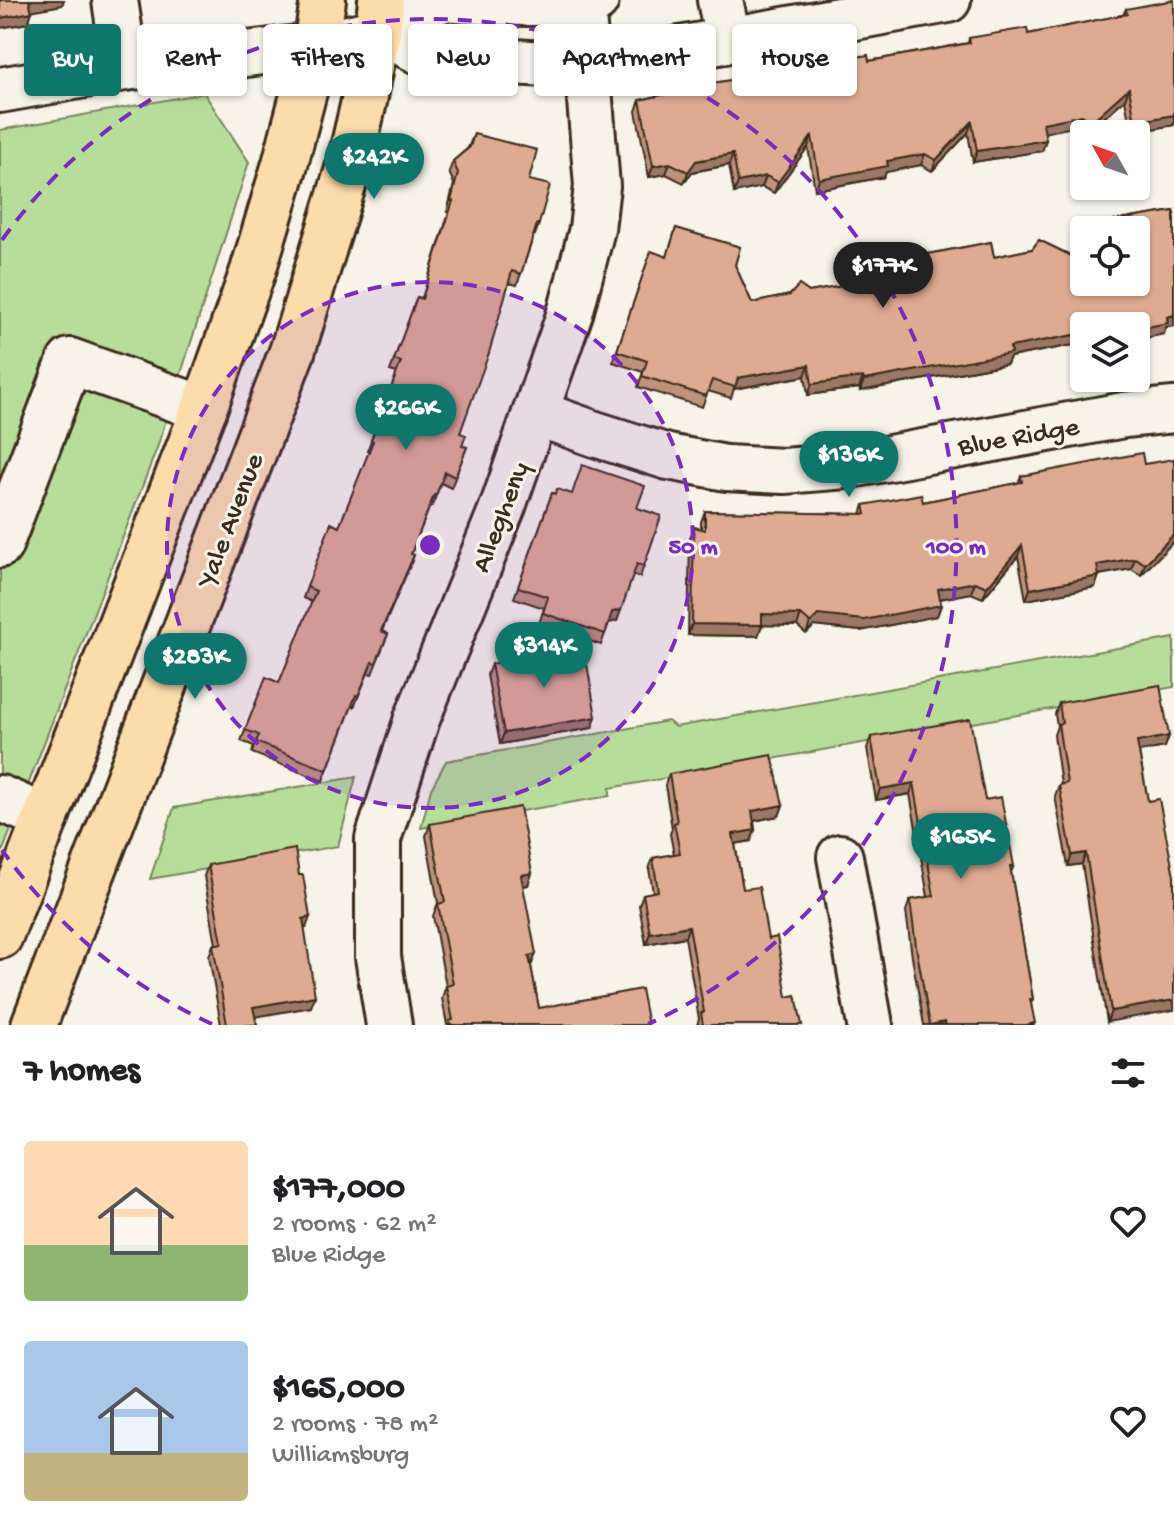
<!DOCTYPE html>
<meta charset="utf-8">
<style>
body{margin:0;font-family:"Gochi Hand",sans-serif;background:#f2f2f2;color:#202124;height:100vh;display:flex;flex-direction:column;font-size:30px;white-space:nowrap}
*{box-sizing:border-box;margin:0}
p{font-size:26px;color:#757577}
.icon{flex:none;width:44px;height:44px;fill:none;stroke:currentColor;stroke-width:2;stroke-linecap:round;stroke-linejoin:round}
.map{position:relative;height:1025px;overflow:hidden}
.sheet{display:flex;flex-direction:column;background:#fff;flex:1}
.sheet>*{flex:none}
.guide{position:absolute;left:24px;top:24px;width:1126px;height:72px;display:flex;gap:16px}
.needle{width:52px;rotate:310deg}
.tools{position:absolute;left:1070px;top:120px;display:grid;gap:16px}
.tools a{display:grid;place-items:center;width:80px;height:80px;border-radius:8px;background:#fff;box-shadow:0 2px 6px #0004;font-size:40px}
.price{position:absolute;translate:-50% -68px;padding:0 18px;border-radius:28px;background:#0f766e;color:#fff;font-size:26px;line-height:52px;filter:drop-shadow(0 2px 4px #0008)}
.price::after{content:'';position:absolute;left:50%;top:48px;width:24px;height:18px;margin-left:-12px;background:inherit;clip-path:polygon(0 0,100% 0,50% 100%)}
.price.selected{background:#222;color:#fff}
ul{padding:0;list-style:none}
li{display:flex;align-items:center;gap:24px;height:200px;padding:0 24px}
li span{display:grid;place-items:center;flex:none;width:224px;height:160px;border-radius:8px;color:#555}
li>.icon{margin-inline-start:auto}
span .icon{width:96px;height:96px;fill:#fffc;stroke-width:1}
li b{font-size:34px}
h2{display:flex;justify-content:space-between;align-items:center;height:96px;padding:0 24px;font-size:34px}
.pill{padding:0 28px;border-radius:8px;background:#fff;box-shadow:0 2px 6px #0004;font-size:28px;line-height:72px}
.pill.selected{background:#0f766e;color:#fff}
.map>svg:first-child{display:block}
.green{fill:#b6de9a;stroke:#78845c;stroke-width:2}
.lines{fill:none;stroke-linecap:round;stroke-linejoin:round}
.minor-casing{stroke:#3b2a1e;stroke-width:50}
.major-casing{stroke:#3b2a1e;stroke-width:50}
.minor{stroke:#f7f3e8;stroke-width:44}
.major{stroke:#fddcac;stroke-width:44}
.wall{fill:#bf927e;stroke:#3b2a1e;stroke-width:2;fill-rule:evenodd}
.shaded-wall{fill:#9b7766;stroke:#3b2a1e;stroke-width:2}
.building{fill:#deaa92;stroke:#3b2a1e;stroke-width:2}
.ring{fill:none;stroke:#7b2cbf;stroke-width:4;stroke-dasharray:14 10}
.labels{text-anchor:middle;stroke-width:6;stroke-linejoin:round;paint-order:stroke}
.street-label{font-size:28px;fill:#3b2a1e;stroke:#f7f3e8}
.centre{fill:#7b2cbf;stroke:#f7f3e8;stroke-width:4}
.ring-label{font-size:24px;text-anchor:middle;font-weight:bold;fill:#7b2cbf;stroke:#f7f3e8;stroke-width:6;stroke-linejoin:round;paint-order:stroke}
</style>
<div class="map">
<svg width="1174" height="1025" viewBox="0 0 1174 1025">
<rect width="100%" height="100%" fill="#f7f3e8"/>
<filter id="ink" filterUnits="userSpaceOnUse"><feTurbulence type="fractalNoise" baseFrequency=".0125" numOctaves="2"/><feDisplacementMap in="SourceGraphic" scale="16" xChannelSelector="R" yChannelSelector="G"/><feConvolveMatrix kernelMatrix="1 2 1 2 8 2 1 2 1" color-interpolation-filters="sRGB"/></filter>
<g filter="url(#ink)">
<g class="green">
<polygon points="204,93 249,162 157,448 0,858 0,130"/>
<polygon points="1174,638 1174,687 610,788 610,796 421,828 431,789 446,761 668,721 675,727"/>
<polygon points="356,777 338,846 150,879 174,808"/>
</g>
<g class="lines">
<defs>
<g id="minor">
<polyline points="115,0 125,68"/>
<path d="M 455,0 C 503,3 549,5 596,0"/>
<polyline points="720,0 728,39"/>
<polyline points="378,31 431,57 546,64 588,63 625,59 948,0"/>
<polyline points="0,90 125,68 316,46 378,31 440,0"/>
<polyline points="536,413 595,434 668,457 726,468 784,471 846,466 1124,415 1174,410"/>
<polyline points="0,545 70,361 204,409"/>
<polyline points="0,798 46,818"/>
<polyline points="840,857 870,1025"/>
<polyline points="389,1025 378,957 378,839 417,719 503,506 571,310 592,229 597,186 582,2"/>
</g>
<g id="major">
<polyline points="0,936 204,409 253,271 285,164 316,46 323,0"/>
<polyline points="34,1025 292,352 349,166 363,106 378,31 381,0"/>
</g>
</defs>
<use href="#minor" class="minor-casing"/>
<use href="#major" class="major-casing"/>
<use href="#minor" class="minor"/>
<use href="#major" class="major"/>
</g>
<g class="wall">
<polygon points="1126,9 1174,125 1131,133 1125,99 1087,133 1078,126 1044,132 1042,151 973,162 968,133 932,171 921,165 886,172 884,177 815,190 808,147 774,193 762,187 734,193 729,165 692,172 684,183 666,174 649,177 636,111 640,100 665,94 665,92 669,81 672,80 674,75 713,83 869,61 968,43 969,38 1028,34 1123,15"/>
<polygon points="474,134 529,180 539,224 535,235 534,235 517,285 509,283 460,433 462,446 467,447 451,488 441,483 432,506 430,506 411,554 414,555 410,566 382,631 388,634 372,674 368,673 354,707 352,706 323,781 252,753 254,746 241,741 266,677 279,683 312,602 303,598 307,587 339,527 369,452 367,451 397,373 390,371 417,297 422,298 449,212 447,212 454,184 449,172 453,161 468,148"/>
<path d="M 1174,211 L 1174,326 L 1166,327 L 1164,334 L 1136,340 L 1136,326 L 1084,326 L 1084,343 L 1010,357 L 1007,364 L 860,391 L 859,388 L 808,395 L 805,376 L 734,389 L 731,398 L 708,391 L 702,407 L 638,387 L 643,372 L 613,362 L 651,251 L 667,257 L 676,228 L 740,247 L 735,265 L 752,303 L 790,295 L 799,285 L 809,292 L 848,285 L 856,275 L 919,265 L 923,255 L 991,242 L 994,257 L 1032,249 L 1039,240 L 1081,260 L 1077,237 L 1081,226 ZM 1084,230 L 1136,230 L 1136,282 L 1084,282 Z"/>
<polygon points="1144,464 1174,541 1141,575 1131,569 1099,575 1095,587 1026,600 1018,556 983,598 971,593 940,599 941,605 937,616 860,631 814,626 806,634 797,626 762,625 758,636 688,635 690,538 694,527 701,529 701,522 705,511 861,514 864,505 923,502 1018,483 1021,476"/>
<polygon points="552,493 572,494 637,508 661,516 640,577 633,575 617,621 609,623 601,645 539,624 544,608 514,598"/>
<polygon points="491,664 592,728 500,744 487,675"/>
<polygon points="1059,703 1169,736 1165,747 1139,752 1148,801 1173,876 1107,1022 1082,864 1068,866 1055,796 1059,785 1061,784 1054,735 1057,726 1055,714"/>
<polygon points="871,737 985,800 1014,866 1011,872 1033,999 1031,1004 1034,1025 924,1025 912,957 906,911 910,900 928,897 910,794 876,800 867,748"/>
<polygon points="669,774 783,805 779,816 754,821 755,830 751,841 735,844 743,889 768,939 787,997 802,1025 697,1025 699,1019 685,937 646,944 639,905 643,894 653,892 649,869 653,858 674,854 670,834 672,828 665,785"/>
<polygon points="430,824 532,873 528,885 523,886 531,966 539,1008 648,1025 447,1025 442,998 446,986 433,916 438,903 426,836"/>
<polygon points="208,865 306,928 304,929 311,1007 255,1016 257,1025 221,1025 209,956 213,945 216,944 204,876"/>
</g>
<g class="shaded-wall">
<polygon points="33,0 64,0 62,5 25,12 29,1"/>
<polygon points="32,12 28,23 0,28 0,18"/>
<polygon points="1129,88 1125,99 1087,133 1091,122"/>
<polygon points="1082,115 1078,126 1039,134 1043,123"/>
<polygon points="1174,115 1174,125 1131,133 1135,122"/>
<polygon points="972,122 968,133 932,171 936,160"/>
<polygon points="812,136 808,147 774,193 778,182"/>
<polygon points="1046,140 1042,151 973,162 977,151"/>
<polygon points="733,154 729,165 692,172 684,183 688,172 696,161"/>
<polygon points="925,154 921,165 886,172 884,177 815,190 819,179 887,161"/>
<polygon points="670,163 666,174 649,177 653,166"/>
<polygon points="766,176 762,187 734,193 738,182"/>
<polygon points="1174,315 1174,326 1166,327 1164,334 1136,340 1136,329 1167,317"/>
<polygon points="1084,333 1084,343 1010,357 1007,364 860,391 864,380 1010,347"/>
<polygon points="809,365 805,376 734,389 738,378"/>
<polygon points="863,377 859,388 808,395 812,384"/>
<polygon points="1174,534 1174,541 1141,575 1145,564"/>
<polygon points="1022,545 1018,556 983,598 987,587"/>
<polygon points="1135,558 1131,569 1093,576 1097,565"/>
<polygon points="1099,576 1095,587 1026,600 1030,589"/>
<polygon points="975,582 971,593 934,600 938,589"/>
<polygon points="941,605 937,616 860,631 814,626 806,634 810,623 818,615"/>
<polygon points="621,610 617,621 608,623 612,612"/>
<polygon points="762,614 801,615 797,626 758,625"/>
<polygon points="692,624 762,625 758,636 688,635"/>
<polygon points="596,717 592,728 500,744 504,733"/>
<polygon points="1169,736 1165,747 1133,753 1137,742"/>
<polygon points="914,783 910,794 876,800 880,789"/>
<polygon points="783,805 779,816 748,822 752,811"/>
<polygon points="755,830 751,841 729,845 733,834"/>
<polygon points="1086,853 1082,864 1068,866 1072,855"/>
<polygon points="532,873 528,885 516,887 521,875"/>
<polygon points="310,917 306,928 299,930 303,919"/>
<polygon points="689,926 685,937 646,944 650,933"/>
<polygon points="536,954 531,966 529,956"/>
<polygon points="315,996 311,1007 249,1018 253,1007"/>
<polygon points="1174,1000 1174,1010 1107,1022 1111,1011"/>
</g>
<g class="building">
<polygon points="0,0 33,0 29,1 32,12 0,18"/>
<polygon points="1174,0 1174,115 1135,122 1129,88 1091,122 1082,115 1043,123 1046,140 977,151 972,122 936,160 925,154 887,161 888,166 819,179 812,136 778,182 766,176 738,182 733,154 696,161 688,172 670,163 653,166 640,100 671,93 669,81 674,79 674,75 710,68 713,83 868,55 869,61 970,43 969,38 1027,28 1028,34 1127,14 1126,9"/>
<polygon points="474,134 537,150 529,180 550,185 539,224 537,224 521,274 512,271 489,353 460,433 466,435 462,446 467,447 455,477 445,472 436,495 434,495 411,554 414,555 381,631 388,634 376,663 372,662 358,696 356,695 327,770 256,742 259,735 245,730 266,677 279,683 316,591 307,587 331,523 339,527 373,441 371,440 401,362 394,360 417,297 422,299 453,201 451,201 458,173 453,161 470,147"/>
<polygon points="1174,211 1174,315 1167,317 1168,323 1136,329 1136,326 1084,326 1084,333 1010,347 1011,353 864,380 863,377 812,384 809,365 738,378 735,387 712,380 706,396 642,376 647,361 617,351 651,251 667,257 676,228 740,247 735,265 752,303 790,295 799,285 809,292 848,285 856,275 925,264 923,255 991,242 994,257 1032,249 1039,240 1084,262 1084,282 1136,282 1136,230 1084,230 1084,242 1081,226"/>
<polygon points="1142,453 1144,464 1174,459 1174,534 1145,564 1135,558 1097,565 1099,576 1030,589 1022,545 987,587 975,582 938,589 941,605 864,620 818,615 810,623 801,615 762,614 762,625 692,624 694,527 705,530 705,511 866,514 864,505 921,494 923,502 1022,482 1021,476"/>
<polygon points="582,465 645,486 637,508 661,516 644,566 637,564 621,610 612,612 605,634 543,613 548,597 518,587 552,493 555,494 557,489 572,494"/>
<polygon points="584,646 596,717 504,733 491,664"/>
<polygon points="1160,685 1169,736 1137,742 1148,801 1159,799 1174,876 1174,1000 1111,1011 1086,853 1072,855 1059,785 1067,783 1058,724 1062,723 1059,703"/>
<polygon points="970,719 985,800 1001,797 1014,866 1010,866 1033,999 1030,999 1035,1023 1026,1025 946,1025 945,1022 930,1025 916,946 910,900 934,896 914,783 880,789 871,737"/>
<polygon points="772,755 783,805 752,811 755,830 733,834 743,889 759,887 768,939 777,937 787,997 796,995 802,1025 703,1025 701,1013 704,1012 689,926 650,933 643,894 658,891 653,858 680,853 674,823 677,822 669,774"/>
<polygon points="520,807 532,873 521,875 536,954 529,956 539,1008 641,989 648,1025 450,1025 449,1021 453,1020 446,986 453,984 438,904 445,902 430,824"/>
<polygon points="295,849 299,875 303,875 310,917 303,919 315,996 253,1007 257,1025 227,1025 213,945 222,943 208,865"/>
</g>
</g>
<circle cx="430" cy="545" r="263" fill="#7b2cbf" fill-opacity=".12"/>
<g class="ring">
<circle cx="430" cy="545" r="263"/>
<path d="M212 1024A526 526 0 0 1 2 850M2 240A526 526 0 1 1 648 1024"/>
</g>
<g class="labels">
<g class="street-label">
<text transform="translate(1018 434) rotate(-10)" y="10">Blue Ridge</text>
<text transform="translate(498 516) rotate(-69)" y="10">Allegheny</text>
<text transform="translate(228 519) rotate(-69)" y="10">Yale Avenue</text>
</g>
</g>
<circle cx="430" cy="545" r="12" class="centre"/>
<g class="ring-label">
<text x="693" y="553">50 m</text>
<text x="956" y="553">100 m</text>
</g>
</svg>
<div class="tools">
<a><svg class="needle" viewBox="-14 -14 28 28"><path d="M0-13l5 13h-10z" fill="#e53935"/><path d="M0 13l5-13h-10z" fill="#757577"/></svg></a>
<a><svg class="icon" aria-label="locate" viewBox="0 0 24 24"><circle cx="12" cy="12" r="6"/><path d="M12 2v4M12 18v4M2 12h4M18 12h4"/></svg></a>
<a><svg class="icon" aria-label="layers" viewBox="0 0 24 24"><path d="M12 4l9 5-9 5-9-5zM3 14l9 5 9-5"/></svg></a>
</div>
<b class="price" style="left:374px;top:201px">$242K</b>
<b class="price selected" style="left:883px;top:310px">$177K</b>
<b class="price" style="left:406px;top:452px">$266K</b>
<b class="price" style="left:849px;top:499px">$136K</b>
<b class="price" style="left:544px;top:690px">$314K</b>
<b class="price" style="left:195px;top:701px">$283K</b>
<b class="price" style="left:961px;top:881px">$165K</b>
<div class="guide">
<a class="pill selected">Buy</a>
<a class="pill">Rent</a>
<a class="pill">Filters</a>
<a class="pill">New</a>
<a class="pill">Apartment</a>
<a class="pill">House</a>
</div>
</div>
<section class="sheet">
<h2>7 homes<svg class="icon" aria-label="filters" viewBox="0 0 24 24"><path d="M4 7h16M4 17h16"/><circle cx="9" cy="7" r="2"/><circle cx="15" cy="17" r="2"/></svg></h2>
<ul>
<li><span style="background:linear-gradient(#ffd9b3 65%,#8fb573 0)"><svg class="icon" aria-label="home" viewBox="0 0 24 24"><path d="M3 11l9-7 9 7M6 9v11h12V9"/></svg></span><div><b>$177,000</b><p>2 rooms · 62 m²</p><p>Blue Ridge</p></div><svg class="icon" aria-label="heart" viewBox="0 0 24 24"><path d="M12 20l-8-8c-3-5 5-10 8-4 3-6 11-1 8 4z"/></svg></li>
<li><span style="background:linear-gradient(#a9c7e8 70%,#c2b280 0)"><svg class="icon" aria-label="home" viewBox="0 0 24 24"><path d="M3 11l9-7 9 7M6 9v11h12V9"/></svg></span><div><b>$165,000</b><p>2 rooms · 78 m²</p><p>Williamsburg</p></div><svg class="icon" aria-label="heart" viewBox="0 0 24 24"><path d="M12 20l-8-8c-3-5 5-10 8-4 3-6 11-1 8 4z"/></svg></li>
</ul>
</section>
